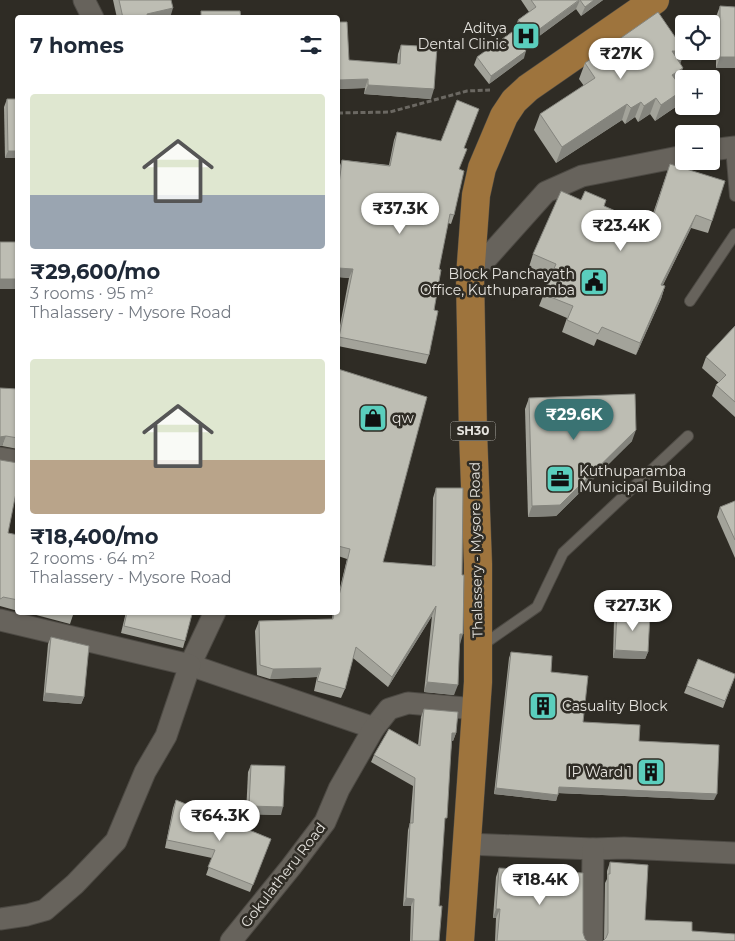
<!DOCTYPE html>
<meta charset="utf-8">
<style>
body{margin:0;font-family:Montserrat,sans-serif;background:#f2f2f3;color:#1f2937;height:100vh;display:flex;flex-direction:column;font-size:19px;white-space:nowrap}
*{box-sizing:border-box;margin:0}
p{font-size:16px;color:#747a83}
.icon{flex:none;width:28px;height:28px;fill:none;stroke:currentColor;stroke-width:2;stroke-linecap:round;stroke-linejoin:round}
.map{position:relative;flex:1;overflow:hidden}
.panel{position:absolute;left:15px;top:15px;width:325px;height:600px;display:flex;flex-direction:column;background:#fff;border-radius:5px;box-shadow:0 1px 4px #0004}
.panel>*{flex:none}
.buttons{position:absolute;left:675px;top:15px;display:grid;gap:10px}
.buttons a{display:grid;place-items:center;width:45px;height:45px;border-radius:5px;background:#fff;box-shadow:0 1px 4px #0004;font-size:25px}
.price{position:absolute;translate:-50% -42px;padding:0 11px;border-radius:18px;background:#fff;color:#222;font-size:16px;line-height:32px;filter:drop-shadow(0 1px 2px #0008)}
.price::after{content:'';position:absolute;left:50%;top:30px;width:15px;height:11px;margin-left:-8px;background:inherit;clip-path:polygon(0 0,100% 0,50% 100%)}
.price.selected{background:#3a7373;color:#fff}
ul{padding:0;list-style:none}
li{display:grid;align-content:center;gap:10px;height:265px;padding:0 15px}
li span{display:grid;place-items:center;height:155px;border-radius:5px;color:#555}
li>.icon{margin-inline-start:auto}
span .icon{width:90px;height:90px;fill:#fffc;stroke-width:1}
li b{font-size:21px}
h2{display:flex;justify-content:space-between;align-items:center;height:60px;padding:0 15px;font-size:21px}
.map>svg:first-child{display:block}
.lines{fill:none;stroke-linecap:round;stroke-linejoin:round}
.lane-casing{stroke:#4d4a44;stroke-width:12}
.street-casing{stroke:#4d4a44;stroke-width:23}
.primary-casing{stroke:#4d4a44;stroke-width:29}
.path{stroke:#6b6862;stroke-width:3;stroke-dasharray:5 2.5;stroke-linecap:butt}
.lane{stroke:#67635c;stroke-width:10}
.street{stroke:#67635c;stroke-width:21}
.primary{stroke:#9e743d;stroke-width:28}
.wall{fill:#a3a39a}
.shaded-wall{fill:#84847d}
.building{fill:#bdbdb3;stroke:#84847d}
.labels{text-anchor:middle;stroke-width:5;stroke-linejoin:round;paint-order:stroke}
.shield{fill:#2f2c25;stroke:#aeaca6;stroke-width:1}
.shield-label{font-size:12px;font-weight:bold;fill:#e5e3de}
.poi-label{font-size:14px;fill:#e5e3de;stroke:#2f2c25;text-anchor:end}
.street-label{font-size:14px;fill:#e5e3de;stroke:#2f2c25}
</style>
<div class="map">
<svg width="735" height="941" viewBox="0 0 735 941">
<rect width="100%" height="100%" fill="#2f2c25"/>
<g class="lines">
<defs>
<g id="lane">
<polyline points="731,147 735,196"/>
<polyline points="690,301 735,234"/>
<polyline points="481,646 537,607 563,553 688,436"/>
</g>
<g id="street">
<polyline points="84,0 93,18"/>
<polyline points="711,150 735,147"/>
<polyline points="470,277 546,192 582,176 684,156"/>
<polyline points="0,458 18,461"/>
<polyline points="215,612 190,665 374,728 389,709 408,703 476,709"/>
<polyline points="0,620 190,665 166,736 145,772 116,841 75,884 45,910 27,915 0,919"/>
<polyline points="467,844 593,849 624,848 735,853"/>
<polyline points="231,941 291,867 325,822 339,789 374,728"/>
<polyline points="592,941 593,849"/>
</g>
<polyline id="primary" points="460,941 478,682 478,564 473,432 470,277 476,195 482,168 504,116 514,101 528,88 655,0"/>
</defs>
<use href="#lane" class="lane-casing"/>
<use href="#street" class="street-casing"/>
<use href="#primary" class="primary-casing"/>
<polyline class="path" points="338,113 390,112 467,91 490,90"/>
<use href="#lane" class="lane"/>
<use href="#street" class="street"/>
<use href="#primary" class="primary"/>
</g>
<g class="wall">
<polygon points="113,0 171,0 170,18 117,18"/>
<polygon points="521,0 603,0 581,16 576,9 527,45 515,29 518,20 529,12"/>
<polygon points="720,6 735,7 735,68 716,68 716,17"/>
<polygon points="338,22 349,60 397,64 398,54 401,45 431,99 364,94 365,88 338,89"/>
<polygon points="477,57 524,58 489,84 474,65"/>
<polygon points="585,63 680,64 677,82 683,90 677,106 655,121 650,114 638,122 635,117 625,124 622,120 556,163 534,130 540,114 584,86 579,79"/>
<polygon points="7,99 18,99 18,158 5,158 4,107"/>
<polygon points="397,132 464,148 459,169 454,215 451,224 448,223 439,269 429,355 426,364 338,346 338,336 349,278 338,277 338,178 339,168 342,160 389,165 394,140"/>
<polygon points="670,164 712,221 708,233 691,228 663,285 665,286 661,299 636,355 597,339 594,346 562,332 567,318 539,306 551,276 529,267 533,254 581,200 604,206 649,225"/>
<polygon points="735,326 735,417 712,396 716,385 719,383 702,368 706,357"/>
<polygon points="338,369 383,562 432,566 433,498 436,488 460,644 454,695 424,692 432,616 388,687 353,658 345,689 341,698 314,691 317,677 270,679 257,675 255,631 259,621 332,619 333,612 338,612 338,596 347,559 338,556"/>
<polygon points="18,389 18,449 2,446"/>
<polygon points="529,398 632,441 556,516 528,517 525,409"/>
<polygon points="0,460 8,533 18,535 18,611 0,606"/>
<polygon points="735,501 735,558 717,517 720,507"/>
<polygon points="25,612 74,612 70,624"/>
<polygon points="126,612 185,612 185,641 183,648 121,633"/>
<polygon points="617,613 648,652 645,659 613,658 614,620"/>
<polygon points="51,637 84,697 81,704 43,701 48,644"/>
<polygon points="511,652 551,672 583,722 639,741 714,800 558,793 556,801 494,794 509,658"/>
<polygon points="698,659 735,676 723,708 684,693"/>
<polygon points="424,709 456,733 453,741 452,741 444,825 439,906 439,941 410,941 411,906 403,906 408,830 410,823 413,786 371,762 374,755 418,745 421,717"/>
<polygon points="251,765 281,815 246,814 248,772"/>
<polygon points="176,800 271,839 250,892 206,875 212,858 165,848 173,808"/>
<polygon points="610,862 645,920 692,931 604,940 605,883 607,879 607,871"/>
<polygon points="499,868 583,933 585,939 587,941 495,941 496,918 493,918 496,877"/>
</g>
<g class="shaded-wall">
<polygon points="580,0 576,9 527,45 530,36"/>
<polygon points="594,0 603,0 581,16 585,7"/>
<polygon points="173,8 170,18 146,18 147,14"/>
<polygon points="526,51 524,58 489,84 491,76"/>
<polygon points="672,51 685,51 679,67"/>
<polygon points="720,57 735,57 735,68 716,68"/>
<polygon points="683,68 677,84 672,75"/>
<polygon points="368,79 365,88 338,89 338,80"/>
<polygon points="368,85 434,89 431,99 364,94"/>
<polygon points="683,90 677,106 655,121 661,105"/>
<polygon points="656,98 650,114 638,122 644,106"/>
<polygon points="641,102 635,117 625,124 631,108"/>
<polygon points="627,104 622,120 556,163 562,147"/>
<polygon points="8,151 18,151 18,158 5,158"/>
<polygon points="696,215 691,228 657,297 661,285"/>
<polygon points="338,268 353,269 349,278 338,277"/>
<rect x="0" y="279" width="18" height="10"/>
<polygon points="665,286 661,299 636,355 640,343"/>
<polygon points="636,430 632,441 556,516 528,517 532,506"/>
<polygon points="6,436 2,446 0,446 0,437"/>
<polygon points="436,606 432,616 388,687 392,677"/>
<polygon points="460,634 463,634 460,644"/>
<polygon points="615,650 648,652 645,659 613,658"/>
<polygon points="321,668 317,677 270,679 273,669"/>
<polygon points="427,682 458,685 454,695 424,692"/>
<polygon points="45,693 84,697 81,704 43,701"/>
<polygon points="452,733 456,733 453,741 449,741"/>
<polygon points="559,787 717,794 714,800 557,793"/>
<polygon points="496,788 558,795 556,801 494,794"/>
<polygon points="249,806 283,807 281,815 246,814"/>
<polygon points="406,898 414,899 411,906 403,906"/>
<polygon points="496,909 500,909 496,918 493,918"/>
</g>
<g class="building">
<polygon points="119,0 171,0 173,8 147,14 148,18 123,18"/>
<polygon points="531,0 579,0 530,36 518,20 536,7"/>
<polygon points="580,0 594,0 585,7"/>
<polygon points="720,6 735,7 735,57 720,57"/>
<polygon points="201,11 240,11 241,18 201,18"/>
<polygon points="658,12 684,50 684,51 685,51 672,51 683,68 672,75 683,90 661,105 656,98 644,106 641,102 631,108 627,104 562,147 540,114 595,78 585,63"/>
<polygon points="338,22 347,22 349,60 400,64 401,45 437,47 434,89 368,85 368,79 338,80"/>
<polygon points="512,32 526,51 491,76 477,57"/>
<polygon points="7,99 18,99 18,151 8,151"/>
<polygon points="457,100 479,109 464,148 467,149 459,169 464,171 454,215 450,214 439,269 441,270 434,310 438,311 429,355 339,337 353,269 338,268 338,184 339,184 342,160 390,166 397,132 441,141"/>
<polygon points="670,164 725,181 712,221 696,215 661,285 665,286 640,343 602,327 598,334 567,320 573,306 543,294 556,264 533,254 561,191 581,200 585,191 606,200 604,206 650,226"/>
<rect x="0" y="242" width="18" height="37"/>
<polygon points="735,326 735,402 716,385 726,375 706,357"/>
<polygon points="338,369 427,397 383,562 435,566 436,488 463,488 462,575 464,575 463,634 460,634 458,685 427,682 436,606 392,677 356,647 345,689 317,681 321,668 273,669 260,665 259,621 333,619 334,612 338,612 338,600 350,549 338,546"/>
<polygon points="0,388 18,389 18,438 6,436 0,437"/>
<polygon points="635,394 636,430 560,505 532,506 529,398"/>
<polygon points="0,460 18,463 18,483 8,533 18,535 18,600 3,597 2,598 0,599"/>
<polygon points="735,501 735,540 720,507"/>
<polygon points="127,612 185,612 192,614 185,641 124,626"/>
<polygon points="617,613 650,614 648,652 615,650"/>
<polygon points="51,637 89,646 84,697 45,693"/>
<polygon points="511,652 552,656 551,672 588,676 583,722 640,725 639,741 719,745 717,794 559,787 558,795 496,788"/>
<polygon points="698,659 735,674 735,676 725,701 687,686"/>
<polygon points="424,709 458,712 456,733 452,733 447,818 445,818 439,906 442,906 439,941 412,941 414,899 406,898 410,823 413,823 415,778 374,755 389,729 420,746"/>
<polygon points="251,765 285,766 283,807 249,806"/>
<polygon points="176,800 271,839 253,885 208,867 215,850 167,840"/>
<polygon points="610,862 648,865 645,920 692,922 692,931 735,934 735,941 603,941 606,938 608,933 608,874 610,874"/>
<polygon points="499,868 583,873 583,933 585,939 587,941 497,941 500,909 496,909"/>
</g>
<defs>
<symbol id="hospital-square" viewBox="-11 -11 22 22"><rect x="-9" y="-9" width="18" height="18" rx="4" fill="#5acebd" stroke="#2f2c25"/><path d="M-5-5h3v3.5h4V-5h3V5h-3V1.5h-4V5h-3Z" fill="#111"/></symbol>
<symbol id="civic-square" viewBox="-11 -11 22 22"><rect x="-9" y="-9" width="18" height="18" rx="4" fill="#5acebd" stroke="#2f2c25"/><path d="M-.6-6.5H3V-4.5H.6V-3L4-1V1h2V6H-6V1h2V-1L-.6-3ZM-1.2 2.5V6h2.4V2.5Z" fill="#111"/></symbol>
<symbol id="shop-square" viewBox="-11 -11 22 22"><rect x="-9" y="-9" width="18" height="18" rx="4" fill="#5acebd" stroke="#2f2c25"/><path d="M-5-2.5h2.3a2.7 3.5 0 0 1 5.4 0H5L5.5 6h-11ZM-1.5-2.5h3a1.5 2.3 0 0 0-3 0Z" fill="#111"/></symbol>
<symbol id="office-square" viewBox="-11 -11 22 22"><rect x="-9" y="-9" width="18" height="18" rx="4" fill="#5acebd" stroke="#2f2c25"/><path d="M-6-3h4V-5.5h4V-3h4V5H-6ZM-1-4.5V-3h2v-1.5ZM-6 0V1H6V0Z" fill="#111"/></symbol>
<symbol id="building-square" viewBox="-11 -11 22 22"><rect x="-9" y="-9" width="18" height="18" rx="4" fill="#5acebd" stroke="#2f2c25"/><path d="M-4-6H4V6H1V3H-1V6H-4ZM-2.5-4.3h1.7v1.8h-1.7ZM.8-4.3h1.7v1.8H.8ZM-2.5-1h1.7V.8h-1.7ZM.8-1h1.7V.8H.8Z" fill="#111"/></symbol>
</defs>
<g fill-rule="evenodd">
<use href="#hospital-square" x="510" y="20" width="32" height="32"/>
<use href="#civic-square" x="578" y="266" width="32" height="32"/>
<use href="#shop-square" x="357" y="402" width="32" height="32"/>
<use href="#office-square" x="544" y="463" width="32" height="32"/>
<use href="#building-square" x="527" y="690" width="32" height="32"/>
<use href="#building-square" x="635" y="756" width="32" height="32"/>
</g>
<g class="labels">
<rect class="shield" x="450.5" y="421.5" width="45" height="19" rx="4"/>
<g class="shield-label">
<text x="473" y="435">SH30</text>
</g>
<g class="poi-label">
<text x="507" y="33">Aditya<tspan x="507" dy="16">Dental Clinic</tspan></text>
<text x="575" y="279">Block Panchayath<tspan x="575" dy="16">Office, Kuthuparamba</tspan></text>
<text x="392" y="423" text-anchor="start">qw</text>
<text x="579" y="476" text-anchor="start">Kuthuparamba<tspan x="579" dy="16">Municipal Building</tspan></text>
<text x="562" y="711" text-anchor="start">Casuality Block</text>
<text x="632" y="777">IP Ward 1</text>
</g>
<g class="street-label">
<text transform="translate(476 550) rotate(-91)" y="5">Thalassery - Mysore Road</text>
<text transform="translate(283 875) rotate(-52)" y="5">Gokulatheru Road</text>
</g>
</g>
</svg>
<div class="buttons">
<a><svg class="icon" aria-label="locate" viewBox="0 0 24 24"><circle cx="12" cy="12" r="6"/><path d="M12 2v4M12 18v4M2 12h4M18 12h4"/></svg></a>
<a>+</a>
<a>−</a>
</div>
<b class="price" style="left:621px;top:80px">₹27K</b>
<b class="price" style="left:400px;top:235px">₹37.3K</b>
<b class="price" style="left:621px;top:252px">₹23.4K</b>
<b class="price selected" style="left:574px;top:441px">₹29.6K</b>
<b class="price" style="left:633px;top:632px">₹27.3K</b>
<b class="price" style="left:220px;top:842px">₹64.3K</b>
<b class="price" style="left:540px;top:906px">₹18.4K</b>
<section class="panel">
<h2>7 homes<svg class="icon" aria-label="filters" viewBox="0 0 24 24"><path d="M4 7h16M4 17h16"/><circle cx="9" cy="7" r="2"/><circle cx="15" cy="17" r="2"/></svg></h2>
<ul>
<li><span style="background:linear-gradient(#dfe7d0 65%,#9aa5b1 0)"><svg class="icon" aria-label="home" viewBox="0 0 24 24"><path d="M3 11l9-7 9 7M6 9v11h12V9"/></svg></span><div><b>₹29,600/mo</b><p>3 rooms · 95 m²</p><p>Thalassery - Mysore Road</p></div></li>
<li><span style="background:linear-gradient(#dfe7d0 65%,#b9a48a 0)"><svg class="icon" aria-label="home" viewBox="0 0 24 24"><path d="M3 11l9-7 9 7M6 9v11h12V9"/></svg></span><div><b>₹18,400/mo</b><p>2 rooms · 64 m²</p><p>Thalassery - Mysore Road</p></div></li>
</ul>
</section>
</div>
